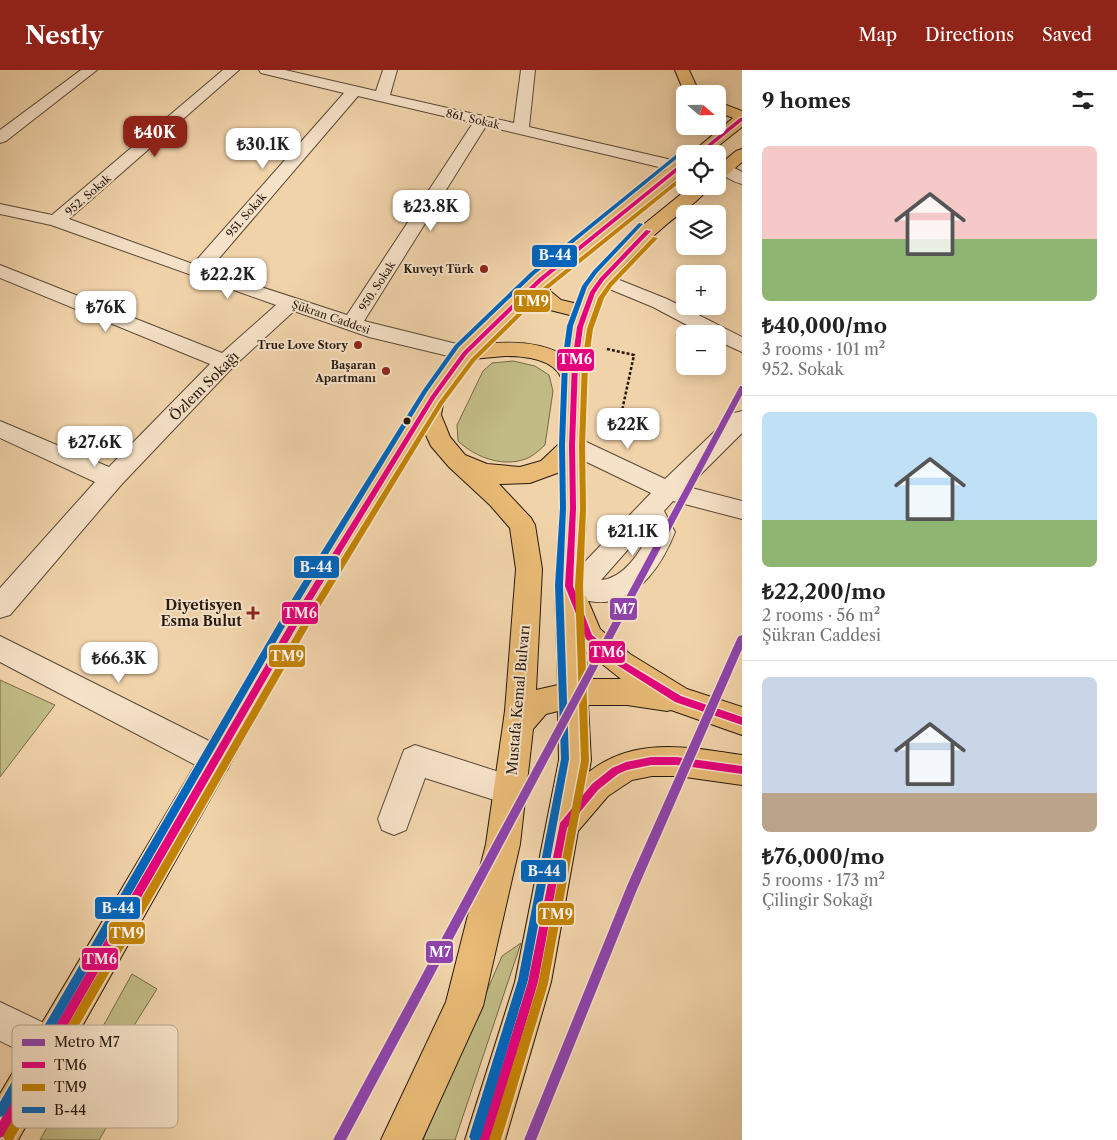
<!DOCTYPE html>
<meta charset="utf-8">
<style>
body{margin:0;font-family:"Libre Caslon Text",serif;background:#f2f2f2;color:#222;height:100vh;display:flex;flex-direction:column;font-size:19px;white-space:nowrap}
*{box-sizing:border-box;margin:0}
p{font-size:16px;color:#767676}
.icon{flex:none;width:28px;height:28px;fill:none;stroke:currentColor;stroke-width:2;stroke-linecap:round;stroke-linejoin:round}
.map{position:relative;flex:1;overflow:hidden}
.sheet{display:flex;flex-direction:column;background:#fff;width:375px}
.sheet>*{flex:none}
.needle{width:32px;rotate:110deg}
.buttons{position:absolute;left:676px;top:15px;display:grid;gap:10px}
.buttons a{display:grid;place-items:center;width:50px;height:50px;border-radius:8px;background:#fff;box-shadow:0 2px 12px #0003;font-size:25px}
.price{position:absolute;translate:-50% -42px;padding:0 11px;border-radius:10px;background:#fff;color:#222;font-size:16px;line-height:32px;filter:drop-shadow(0 1px 2px #0008)}
.price::after{content:'';position:absolute;left:50%;top:30px;width:15px;height:11px;margin-left:-8px;background:inherit;clip-path:polygon(0 0,100% 0,50% 100%)}
.price.active{background:#8f2418;color:#fff}
ul{padding:0;list-style:none}
li{display:grid;align-content:center;gap:10px;height:265px;padding:0 20px}
li+li{border-top:1px solid #e0e0e0}
li span{display:grid;place-items:center;height:155px;border-radius:8px;color:#555}
li>.icon{margin-inline-start:auto}
span .icon{width:90px;height:90px;fill:#fffc;stroke-width:1}
li b{font-size:21px}
h2{display:flex;justify-content:space-between;align-items:center;height:60px;padding:0 20px;font-size:21px}
header{display:flex;align-items:center;gap:30px;box-sizing:border-box;height:70px;padding:0 25px;background:#8f2418;color:#fff}
header strong{font-size:24px}
nav{display:flex;gap:28px;margin-inline-start:auto;font-size:18px}
main{display:flex;flex:1;min-height:0}
.map>svg:first-child{display:block}
.green{fill:#c1ba84;stroke:#746a49}
.lines{fill:none;stroke-linecap:round;stroke-linejoin:round}
.minor-casing{stroke:#594835;stroke-width:2}
.major-casing{stroke:#26190e;stroke-width:2}
.path{stroke:#26190e;stroke-width:2.5;stroke-dasharray:3 2;stroke-linecap:butt}
.minor{fill:#f6e2c8;fill-rule:evenodd}
.major{fill:#e8ba75;fill-rule:evenodd}
.bus-1-casing{stroke:#f6e2c8;stroke-width:3}
.bus-2-casing{stroke:#f6e2c8;stroke-width:3}
.bus-3-casing{stroke:#f6e2c8;stroke-width:3}
.bus-1{fill:#e5007d;fill-rule:evenodd}
.bus-2{fill:#c38304;fill-rule:evenodd}
.bus-3{fill:#0065bd;fill-rule:evenodd}
.metro-1-casing{stroke:#f6e2c8;stroke-width:3}
.metro-1{fill:#8e44ad;fill-rule:evenodd}
.poi-dot{fill:#8f2418;stroke:#f6e2c8;stroke-width:2}
.bus-dot{fill:#26190e;stroke:#f6e2c8;stroke-width:2}
.labels{text-anchor:middle;stroke-width:4;stroke-linejoin:round;paint-order:stroke}
.far-street-label{font-size:11px;fill:#26190e;stroke:#f6e2c8}
.far-poi-label{font-size:11px;font-weight:bold;fill:#26190e;stroke:#f6e2c8;text-anchor:end}
.street-label{font-size:14px;fill:#26190e;stroke:#f6e2c8}
.poi-label{font-size:14px;font-weight:bold;fill:#26190e;stroke:#f6e2c8;text-anchor:end}
.key{fill:#f6e2c8;stroke:#b8a690;stroke-width:1}
.key-label{font-size:14px;fill:#26190e}
.line-badge{stroke:#f6e2c8;stroke-width:2}
.badge-label{font-size:14px;text-anchor:middle;font-weight:bold;fill:#fff}
</style>
<header>
<strong>Nestly</strong>
<nav><a>Map</a><a>Directions</a><a>Saved</a></nav>
</header>
<main>
<div class="map">
<svg width="742" height="1070" viewBox="0 0 742 1070">
<rect width="100%" height="100%" fill="#f1d3aa"/>
<filter id="stains"><feTurbulence type="fractalNoise" baseFrequency=".004" numOctaves="4"/><feColorMatrix values="0 0 0 0 .2 0 0 0 0 .09 0 0 0 0 .02 0 0 0 .5 -.17"/></filter>
<radialGradient id="worn" r=".72"><stop offset=".6" stop-color="#630" stop-opacity="0"/><stop offset="1" stop-color="#630" stop-opacity=".3"/></radialGradient>
<g class="green">
<path d="M 513,291 L 535,296 L 549,305 L 553,321 L 545,375 C 541,379 535,384 530,387 C 506,399 476,388 458,371 L 457,355 L 483,301 L 492,293 Z"/>
<polygon points="0,610 55,635 0,707"/>
<polygon points="521,873 455,1070 423,1070 502,886"/>
<polygon points="132,904 157,919 128,965 151,982 99,1070 40,1070"/>
</g>
<g class="lines">
<defs>
<g id="minor">
<polygon points="81,0 97,0 6,71 0,73 0,60"/>
<path d="M 223,0 L 239,0 L 69,149 L 193,194 L 344,23 L 261,3 L 259,0 L 285,0 L 376,21 L 383,0 L 397,0 L 390,25 L 514,53 L 521,0 L 535,0 L 529,57 L 685,93 L 685,101 L 680,102 L 486,56 L 364,251 L 473,278 L 476,283 L 473,288 L 465,290 L 369,267 L 294,241 L 233,297 L 121,415 L 10,545 L 0,548 L 0,518 L 95,412 L 0,368 L 0,351 L 109,397 L 210,294 L 0,208 L 0,195 L 222,283 L 276,235 L 51,155 L 0,144 L 0,134 L 52,145 ZM 358,26 L 473,53 L 347,245 L 209,200 Z"/>
<path d="M 725,93 L 742,102 L 742,114 C 733,112 720,105 718,97 Z"/>
<polygon points="602,203 667,229 742,267 742,282 718,271 718,264 704,264 653,237 595,213 592,209 595,205"/>
<path d="M 742,341 L 742,363 L 688,417 L 742,431 L 742,449 L 673,431 L 664,441 L 675,462 C 663,493 641,527 605,532 C 591,533 573,528 559,524 L 555,516 L 559,508 L 578,499 L 651,423 L 564,381 L 560,375 L 564,369 L 572,367 L 580,369 L 665,409 L 734,343 ZM 647,458 L 649,462 C 642,481 623,509 601,510 Z"/>
<polygon points="0,566 227,680 232,690 227,700 216,705 205,700 0,592"/>
<polygon points="415,675 521,709 526,720 521,731 510,735 425,708 406,760 394,765 382,760 378,749 404,680"/>
<polygon points="0,932 63,962 68,976 63,990 49,995 0,971"/>
</g>
<g id="major">
<polygon points="675,0 689,0 700,24 685,24"/>
<polygon points="718,32 742,41 742,57 708,84 690,84 733,48 718,42"/>
<polygon points="742,79 742,92 724,108 718,109 718,96 736,81"/>
<path d="M 685,88 L 685,101 L 550,212 L 550,221 L 561,230 L 578,234 L 582,223 L 595,205 L 632,164 L 691,116 L 710,116 C 700,131 681,142 667,154 C 646,172 626,191 609,213 C 574,258 586,381 586,438 C 586,467 582,496 583,525 L 586,526 L 600,559 L 630,584 L 687,619 L 742,637 L 742,665 L 671,640 L 667,641 L 627,635 L 588,635 L 591,690 L 589,702 C 634,666 689,677 742,685 L 742,715 L 678,706 L 652,706 L 632,710 L 608,726 L 578,761 L 551,912 L 505,1070 L 465,1070 L 515,912 L 559,690 L 558,641 L 546,644 L 533,659 L 520,774 L 483,936 L 422,1070 L 381,1070 L 446,932 L 486,774 L 505,641 L 516,499 L 510,458 L 490,435 L 449,397 L 431,376 L 424,361 L 316,541 L 18,1070 L 0,1070 L 0,1024 L 296,525 L 425,322 L 457,278 L 533,206 L 679,89 ZM 534,227 L 546,239 L 574,246 L 570,257 L 565,286 C 541,272 514,271 487,274 ZM 505,286 C 525,286 559,289 563,314 C 566,329 561,357 560,373 L 541,391 L 520,397 L 487,394 L 465,385 L 450,367 L 441,345 L 444,328 L 472,289 ZM 560,402 L 560,438 L 555,516 L 558,615 L 536,620 L 542,499 L 535,455 L 531,448 L 499,414 L 530,413 ZM 586,581 L 621,609 L 587,609 Z"/>
</g>
</defs>
<use href="#minor" class="minor-casing"/>
<use href="#major" class="major-casing"/>
<polyline class="path" points="607,279 634,285 617,364"/>
<use href="#minor" class="minor"/>
<use href="#major" class="major"/>
<defs>
<g id="bus-1">
<polygon points="740,48 742,48 742,51 701,84 696,84"/>
<polygon points="683,92 685,92 685,95 542,211 467,284 435,328 309,535 4,1066 0,1068 0,1051 303,531 431,326 463,282 538,209"/>
<polygon points="646,160 651,161 604,210 595,223 583,257 578,293 575,375 576,438 573,516 592,565 623,591 681,626 742,647 742,655 675,632 617,595 586,569 565,516 570,438 569,375 572,293 577,257 590,222 600,208"/>
<polygon points="651,687 677,687 742,696 742,704 677,695 651,695 627,700 618,704 598,720 567,758 538,912 491,1070 479,1070 528,912 560,753 592,714 612,698 626,692"/>
</g>
<g id="bus-2">
<polygon points="683,105 685,105 685,108 549,218 475,291 443,334 318,540 13,1070 5,1070 3,1067 5,1063 312,536 439,332 471,289 545,216"/>
<polygon points="653,167 658,168 612,216 604,228 593,259 588,294 585,375 586,439 583,516 589,691 548,914 501,1070 489,1070 538,914 581,691 575,516 580,439 579,375 582,294 587,259 598,228 608,214"/>
</g>
<g id="bus-3">
<polygon points="677,84 681,85 535,204 459,277 427,322 300,530 4,1046 0,1047 0,1032 294,526 423,320 455,275 531,202"/>
<polygon points="639,153 643,154 597,203 587,217 573,256 568,293 565,375 566,438 563,515 569,689 528,910 481,1067 479,1070 471,1070 469,1067 518,910 561,689 555,515 560,438 559,375 562,293 567,256 582,216 593,201"/>
</g>
</defs>
<use href="#bus-1" class="bus-1-casing"/>
<use href="#bus-2" class="bus-2-casing"/>
<use href="#bus-3" class="bus-3-casing"/>
<use href="#bus-1" class="bus-1"/>
<use href="#bus-2" class="bus-2"/>
<use href="#bus-3" class="bus-3"/>
<defs>
<g id="metro-1">
<polygon points="740,316 742,316 742,325 346,1070 333,1070"/>
<polygon points="742,565 742,579 636,822 536,1070 524,1070 627,816 737,569 739,566"/>
</g>
</defs>
<use href="#metro-1" class="metro-1-casing"/>
<use href="#metro-1" class="metro-1"/>
</g>
<g class="poi-dot">
<circle cx="484" cy="199" r="5"/>
<circle cx="358" cy="275" r="5"/>
<circle cx="386" cy="301" r="5"/>
<path d="M250.5 535.5h5v5h5v5h-5v5h-5v-5h-5v-5h5z"/>
</g>
<circle class="bus-dot" cx="407" cy="351" r="4.5"/>
<g class="labels">
<g class="far-street-label">
<text transform="translate(473 49) rotate(13)" y="4">861. Sokak</text>
<text transform="translate(88 125) rotate(-41)" y="4">952. Sokak</text>
<text transform="translate(246 145) rotate(-49)" y="4">951. Sokak</text>
<text transform="translate(377 216) rotate(-57)" y="4">950. Sokak</text>
<text transform="translate(331 247) rotate(19)" y="4">Şükran Caddesi</text>
</g>
<g class="far-poi-label">
<text x="474" y="203">Kuveyt Türk</text>
<text x="348" y="279">True Love Story</text>
<text x="376" y="299">Başaran<tspan x="376" dy="13">Apartmanı</tspan></text>
</g>
<g class="street-label">
<text transform="translate(204 316) rotate(-45)" y="5">Özlem Sokağı</text>
<text transform="translate(518 630) rotate(-85)" y="5">Mustafa Kemal Bulvarı</text>
</g>
<g class="poi-label">
<text x="242" y="540">Diyetisyen<tspan x="242" dy="16">Esma Bulut</tspan></text>
</g>
</g>
<rect x="12" y="955" width="166" height="103" rx="8" class="key"/>
<rect x="22" y="969" width="23" height="7" fill="#8e44ad"/>
<rect x="22" y="992" width="23" height="6" fill="#e5007d"/>
<rect x="22" y="1014" width="23" height="7" fill="#c38304"/>
<rect x="22" y="1037" width="23" height="6" fill="#0065bd"/>
<g class="key-label">
<text x="54" y="977">Metro M7</text>
<text x="54" y="1000">TM6</text>
<text x="54" y="1022">TM9</text>
<text x="54" y="1045">B-44</text>
</g>
<g class="line-badge">
<rect x="531" y="174" width="47" height="24" rx="5" fill="#0065bd"/>
<rect x="513" y="219" width="38" height="24" rx="5" fill="#c38304"/>
<rect x="556" y="278" width="39" height="24" rx="5" fill="#e5007d"/>
<rect x="293" y="485" width="47" height="24" rx="5" fill="#0065bd"/>
<rect x="609" y="527" width="29" height="24" rx="5" fill="#8e44ad"/>
<rect x="281" y="531" width="38" height="24" rx="5" fill="#e5007d"/>
<rect x="588" y="570" width="38" height="24" rx="5" fill="#e5007d"/>
<rect x="268" y="574" width="38" height="24" rx="5" fill="#c38304"/>
<rect x="520" y="789" width="47" height="24" rx="5" fill="#0065bd"/>
<rect x="94" y="826" width="47" height="24" rx="5" fill="#0065bd"/>
<rect x="537" y="832" width="38" height="24" rx="5" fill="#c38304"/>
<rect x="108" y="851" width="38" height="24" rx="5" fill="#c38304"/>
<rect x="425" y="870" width="29" height="24" rx="5" fill="#8e44ad"/>
<rect x="81" y="877" width="38" height="24" rx="5" fill="#e5007d"/>
</g>
<g class="badge-label">
<text x="555" y="190">B-44</text>
<text x="532" y="236">TM9</text>
<text x="575" y="294">TM6</text>
<text x="316" y="502">B-44</text>
<text x="624" y="544">M7</text>
<text x="300" y="548">TM6</text>
<text x="607" y="587">TM6</text>
<text x="287" y="591">TM9</text>
<text x="544" y="806">B-44</text>
<text x="118" y="843">B-44</text>
<text x="556" y="849">TM9</text>
<text x="127" y="868">TM9</text>
<text x="440" y="887">M7</text>
<text x="100" y="894">TM6</text>
</g>
<rect width="100%" height="100%" filter="url(#stains)"/>
<rect width="100%" height="100%" fill="url(#worn)"/>
</svg>
<div class="buttons">
<a><svg class="needle" viewBox="-14 -14 28 28"><path d="M0-13l5 13h-10z" fill="#e53935"/><path d="M0 13l5-13h-10z" fill="#767676"/></svg></a>
<a><svg class="icon" aria-label="locate" viewBox="0 0 24 24"><circle cx="12" cy="12" r="6"/><path d="M12 2v4M12 18v4M2 12h4M18 12h4"/></svg></a>
<a><svg class="icon" aria-label="layers" viewBox="0 0 24 24"><path d="M12 4l9 5-9 5-9-5zM3 14l9 5 9-5"/></svg></a>
<a>+</a>
<a>−</a>
</div>
<b class="price active" style="left:155px;top:88px">₺40K</b>
<b class="price" style="left:263px;top:100px">₺30.1K</b>
<b class="price" style="left:431px;top:162px">₺23.8K</b>
<b class="price" style="left:228px;top:230px">₺22.2K</b>
<b class="price" style="left:106px;top:263px">₺76K</b>
<b class="price" style="left:628px;top:380px">₺22K</b>
<b class="price" style="left:95px;top:398px">₺27.6K</b>
<b class="price" style="left:633px;top:487px">₺21.1K</b>
<b class="price" style="left:119px;top:614px">₺66.3K</b>
</div>
<section class="sheet">
<h2>9 homes<svg class="icon" aria-label="filters" viewBox="0 0 24 24"><path d="M4 7h16M4 17h16"/><circle cx="9" cy="7" r="2"/><circle cx="15" cy="17" r="2"/></svg></h2>
<ul>
<li><span style="background:linear-gradient(#f6c9c9 60%,#8fb573 0)"><svg class="icon" aria-label="home" viewBox="0 0 24 24"><path d="M3 11l9-7 9 7M6 9v11h12V9"/></svg></span><div><b>₺40,000/mo</b><p>3 rooms · 101 m²</p><p>952. Sokak</p></div></li>
<li><span style="background:linear-gradient(#bfe0f5 70%,#8fb573 0)"><svg class="icon" aria-label="home" viewBox="0 0 24 24"><path d="M3 11l9-7 9 7M6 9v11h12V9"/></svg></span><div><b>₺22,200/mo</b><p>2 rooms · 56 m²</p><p>Şükran Caddesi</p></div></li>
<li><span style="background:linear-gradient(#c9d6e8 75%,#b9a48a 0)"><svg class="icon" aria-label="home" viewBox="0 0 24 24"><path d="M3 11l9-7 9 7M6 9v11h12V9"/></svg></span><div><b>₺76,000/mo</b><p>5 rooms · 173 m²</p><p>Çilingir Sokağı</p></div></li>
</ul>
</section>
</main>
